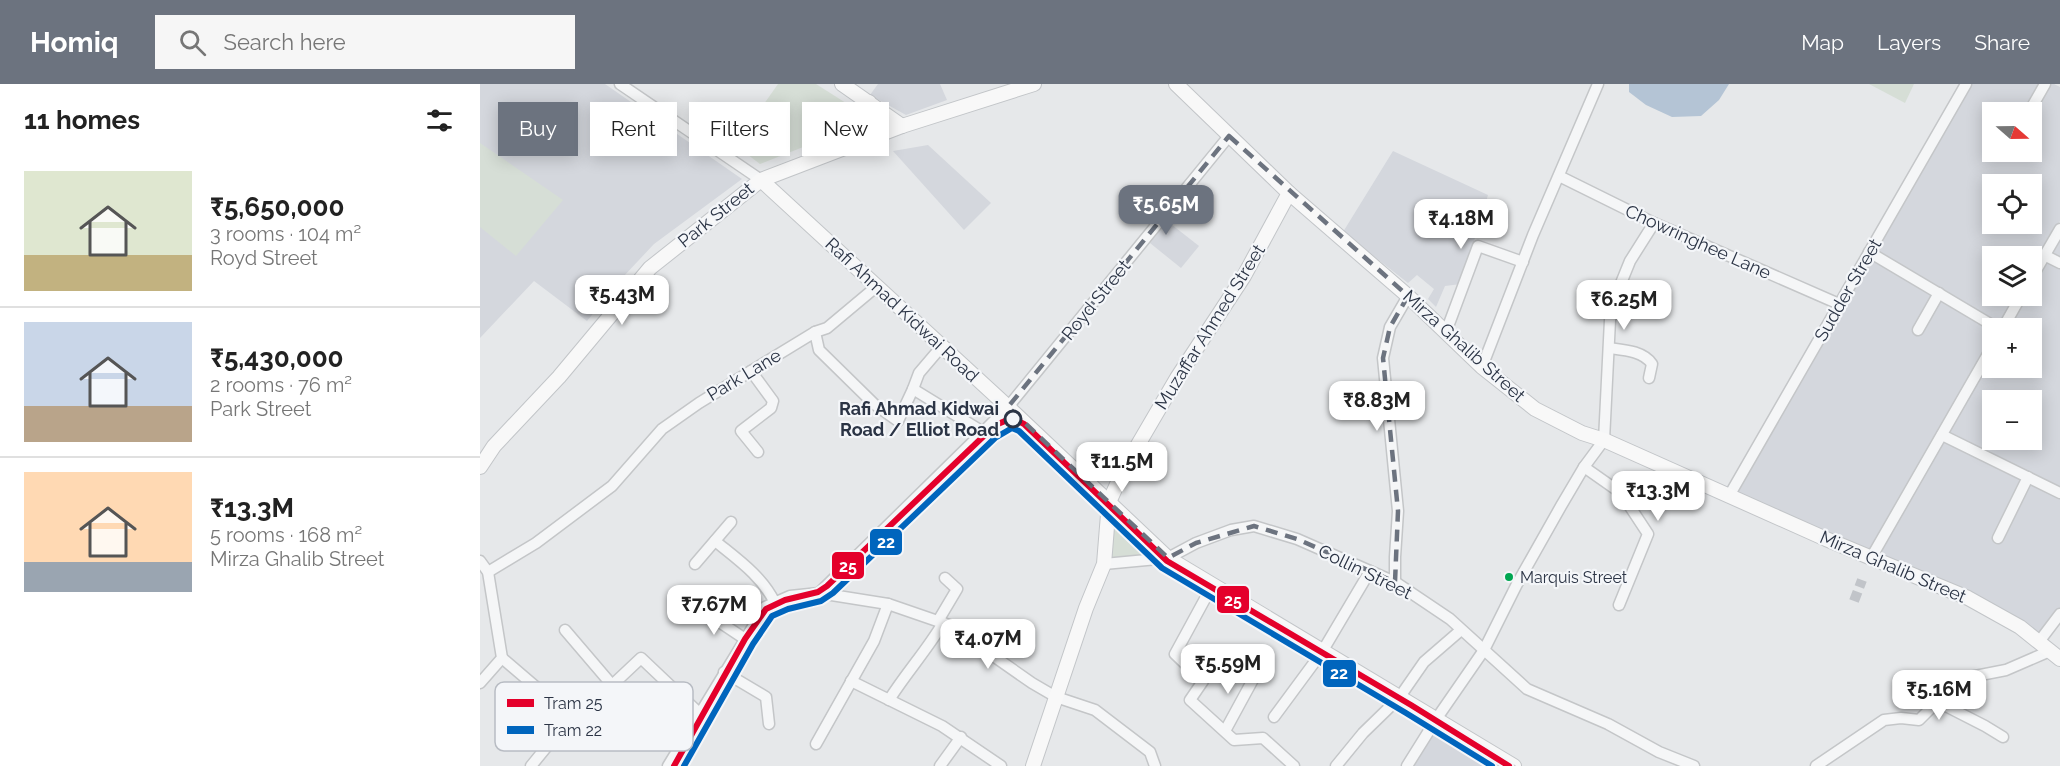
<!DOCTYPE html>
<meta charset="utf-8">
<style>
body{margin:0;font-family:Raleway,sans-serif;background:#f6f6f6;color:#222;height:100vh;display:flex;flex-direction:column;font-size:22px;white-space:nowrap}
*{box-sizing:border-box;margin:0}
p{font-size:20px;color:#767676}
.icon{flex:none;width:33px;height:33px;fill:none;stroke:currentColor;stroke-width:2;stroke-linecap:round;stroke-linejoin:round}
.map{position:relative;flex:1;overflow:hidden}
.sheet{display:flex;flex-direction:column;background:#fff;width:480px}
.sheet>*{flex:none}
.top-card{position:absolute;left:18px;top:18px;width:570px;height:54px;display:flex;gap:12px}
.needle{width:39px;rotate:110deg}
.tools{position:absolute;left:1502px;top:18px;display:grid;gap:12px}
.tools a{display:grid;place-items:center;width:60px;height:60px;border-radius:0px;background:#fff;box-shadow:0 3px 15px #0003;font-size:30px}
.price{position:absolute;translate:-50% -51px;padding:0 14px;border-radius:12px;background:#fff;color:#222;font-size:20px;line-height:39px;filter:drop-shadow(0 2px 3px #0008)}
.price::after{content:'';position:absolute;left:50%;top:36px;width:18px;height:14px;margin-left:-9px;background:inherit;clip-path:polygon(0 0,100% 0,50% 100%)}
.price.active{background:#6c737f;color:#fff}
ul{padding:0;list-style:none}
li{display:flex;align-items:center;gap:18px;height:150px;padding:0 24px}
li+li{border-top:2px solid #e0e0e0}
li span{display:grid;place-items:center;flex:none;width:168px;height:120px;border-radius:0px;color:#555}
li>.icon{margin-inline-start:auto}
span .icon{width:72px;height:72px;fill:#fffc;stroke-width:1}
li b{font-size:26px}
h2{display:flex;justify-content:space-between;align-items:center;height:72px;padding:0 24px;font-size:26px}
.pill{padding:0 21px;border-radius:0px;background:#fff;box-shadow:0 3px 15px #0003;font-size:21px;line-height:54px}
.pill.active{background:#6c737f;color:#fff}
header{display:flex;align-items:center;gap:36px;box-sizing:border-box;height:84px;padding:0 30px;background:#6c737f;color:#fff}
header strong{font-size:28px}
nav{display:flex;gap:33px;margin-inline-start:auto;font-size:21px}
.search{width:420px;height:54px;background:#f6f6f6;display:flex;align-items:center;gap:15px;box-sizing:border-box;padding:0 21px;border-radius:0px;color:#767676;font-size:22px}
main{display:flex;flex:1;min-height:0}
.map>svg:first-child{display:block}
.built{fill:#d4d7dd;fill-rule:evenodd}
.green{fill:#d6ded6}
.water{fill:#b4c4d5}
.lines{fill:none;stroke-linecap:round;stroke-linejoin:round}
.minor-tunnel{stroke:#c1c4c9;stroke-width:10;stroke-dasharray:10 5;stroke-linecap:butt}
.minor-casing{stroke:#c4c6c8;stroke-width:13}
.major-casing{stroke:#c2c5c8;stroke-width:16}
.minor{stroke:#f5f6f7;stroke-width:10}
.major{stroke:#f8f8f8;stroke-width:14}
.tram{stroke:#cecfd2;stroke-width:1.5}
.tram-1-casing{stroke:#f4f6f9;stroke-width:10}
.tram-2-casing{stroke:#f4f6f9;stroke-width:10}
.tram-1{stroke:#e4002b;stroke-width:6}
.tram-2{stroke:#0065bd;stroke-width:6}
.marked{fill:none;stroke:#6c737f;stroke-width:4.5;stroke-dasharray:12 8;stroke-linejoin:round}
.stop-dot{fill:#f4f6f9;stroke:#2b3445;stroke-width:3}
.bus-dot{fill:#00a651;stroke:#f4f6f9;stroke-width:2}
.labels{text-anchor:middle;stroke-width:4.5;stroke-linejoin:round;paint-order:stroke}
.bus-label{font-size:16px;fill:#2b3445;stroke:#f4f6f9;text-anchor:start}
.street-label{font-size:18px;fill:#2b3445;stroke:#f4f6f9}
.stop-label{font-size:18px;font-weight:bold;fill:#2b3445;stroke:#f4f6f9;text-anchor:end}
.key{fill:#f4f6f9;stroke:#b8bcc3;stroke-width:1.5}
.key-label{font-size:16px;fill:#2b3445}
.line-badge{stroke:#f4f6f9;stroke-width:2}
.badge-label{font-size:16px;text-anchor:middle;font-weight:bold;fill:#fff}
</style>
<header>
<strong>Homiq</strong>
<div class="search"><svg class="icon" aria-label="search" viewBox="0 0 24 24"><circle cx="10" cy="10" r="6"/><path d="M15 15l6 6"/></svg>Search here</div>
<nav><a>Map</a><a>Layers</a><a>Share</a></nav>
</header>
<main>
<section class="sheet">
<h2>11 homes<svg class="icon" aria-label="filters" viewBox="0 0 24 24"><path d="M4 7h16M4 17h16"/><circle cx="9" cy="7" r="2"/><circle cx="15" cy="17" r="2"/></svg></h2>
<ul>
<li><span style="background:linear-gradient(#dfe7d0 70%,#c2b280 0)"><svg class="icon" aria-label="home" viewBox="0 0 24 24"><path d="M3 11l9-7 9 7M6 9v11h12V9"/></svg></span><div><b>₹5,650,000</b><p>3 rooms · 104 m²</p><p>Royd Street</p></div></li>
<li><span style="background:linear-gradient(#c9d6e8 70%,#b9a48a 0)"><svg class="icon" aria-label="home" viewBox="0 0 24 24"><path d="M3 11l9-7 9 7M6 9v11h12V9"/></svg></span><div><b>₹5,430,000</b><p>2 rooms · 76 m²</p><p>Park Street</p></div></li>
<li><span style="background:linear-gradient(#ffd9b3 75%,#9aa5b1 0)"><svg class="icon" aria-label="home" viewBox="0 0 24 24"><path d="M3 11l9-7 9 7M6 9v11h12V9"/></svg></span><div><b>₹13.3M</b><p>5 rooms · 168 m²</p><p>Mirza Ghalib Street</p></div></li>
</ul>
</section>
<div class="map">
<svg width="1580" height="682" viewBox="0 0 1580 682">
<rect width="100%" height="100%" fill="#e6e8ea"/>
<g class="built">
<polygon points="0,0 125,0 262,95 174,160 143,193 107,237 54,197 0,254"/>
<polygon points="398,0 460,0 467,16 426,31 390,11"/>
<path d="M 1490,0 L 1574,0 L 1580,3 L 1580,137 L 1551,188 L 1551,172 L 1512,172 L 1512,212 L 1537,212 L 1518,244 L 1512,244 L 1512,256 L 1390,469 L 1255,411 ZM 1512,28 L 1551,28 L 1551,68 L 1512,68 ZM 1512,100 L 1551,100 L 1551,140 L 1512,140 Z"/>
<polygon points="448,61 511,119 484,146 413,67"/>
<polygon points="913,67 1008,111 981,200 965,202 956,223 948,215 954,205 937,191 928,199 863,148"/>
<polygon points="687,137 719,162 701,184 670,159"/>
<path d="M 1580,152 L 1580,525 L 1557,556 L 1395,473 L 1512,270 L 1512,284 L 1551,284 L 1551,244 L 1527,244 L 1546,212 L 1551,212 L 1551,203 ZM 1512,316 L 1551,316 L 1551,356 L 1512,356 Z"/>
<polygon points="951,645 1011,682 930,682"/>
</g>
<g class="green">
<polygon points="298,0 336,0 377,26 379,41 280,80 255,61"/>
<polygon points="1389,0 1434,0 1425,19"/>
<polygon points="0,59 83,116 36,172 0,143"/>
<polygon points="632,425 680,472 629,475"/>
</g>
<polygon class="water" points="1149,0 1249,0 1239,16 1221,32 1192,33 1166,21 1149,8"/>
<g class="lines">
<polyline class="minor-tunnel" points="1374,517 1382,496"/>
<defs>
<g id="minor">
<polyline points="140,0 281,96"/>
<polyline points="1549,28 1565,0"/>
<polyline points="1079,92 1174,139 1359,220"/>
<polyline points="1389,168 1517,244"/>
<polyline points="1564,171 1580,179"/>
<polyline points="1551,195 1580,145"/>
<polyline points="1523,244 1541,212"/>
<polyline points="1438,246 1459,209"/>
<polyline points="335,248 347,244 396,203"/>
<polyline points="966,248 998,162 1043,178"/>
<path d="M 1129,264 C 1144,266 1163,267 1172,280 L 1169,294"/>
<polyline points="1002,283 1053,151 1118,0"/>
<polyline points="271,287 293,317 291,324 261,347 278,368"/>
<polyline points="433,305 439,289 462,262"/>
<polyline points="1462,351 1580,409"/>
<polyline points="1104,383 1141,409 1168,450 1139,521"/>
<polyline points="1249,412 1486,0"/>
<polyline points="1518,454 1548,393"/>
<path d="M 235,457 C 257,475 282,492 295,519"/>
<polyline points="1391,474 1512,263"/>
<polyline points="0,477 8,488 22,574 0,599"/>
<polyline points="215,480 251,438"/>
<polyline points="624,480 688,474 716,459 751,446 774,442 817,455 915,498 970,535 1047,605 1128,640 1179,668 1214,682"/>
<polyline points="8,488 56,459 132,402 182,345 219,319 335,248 339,266 394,320 418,337 433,305 503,348"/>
<polyline points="915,498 915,473 918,427 903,274 910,243 928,212"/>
<polyline points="732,502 695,570 723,597 710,616 754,656 783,654 814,682"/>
<polyline points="339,509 408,520 469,541 552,599 576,613 615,626 670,668 675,682"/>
<polyline points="220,525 265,555"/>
<polyline points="458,537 477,505 465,494"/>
<polyline points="85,546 132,601"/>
<polyline points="1558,559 1580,530"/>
<polyline points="22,574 91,633 127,606 161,574 219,629"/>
<polyline points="244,588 286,613 289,640"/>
<polyline points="371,597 462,642 521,682"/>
<path d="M 409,616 C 426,589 447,566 463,539"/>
<polyline points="1458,618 1505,642 1523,653"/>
<polyline points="794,633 842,568 890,487"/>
<polyline points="745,647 776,590"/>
<polyline points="336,660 394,557 408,520"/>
<polyline points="51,682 91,633"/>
<polyline points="188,682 285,523 310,512 339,509 503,348 528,323 749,52"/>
<polyline points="460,682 481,653"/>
<polyline points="856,682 883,649 919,614 944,578 981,546"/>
<polyline points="927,682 957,634 1004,566 1037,500 1081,422 1104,383 1124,356 1130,236 1135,214 1150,177 1174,139"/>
<polyline points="1336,682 1404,636 1421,634 1439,636 1480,595 1526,586 1570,567"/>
</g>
<g id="major">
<polyline points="362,0 422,42"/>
<polyline points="696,0 809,109 928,212 1002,283 1055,325 1102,349 1124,356 1346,455 1488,514 1540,543 1580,575"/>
<polyline points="387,55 389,18"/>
<polyline points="281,96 528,323 688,474 1034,682"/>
<polyline points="0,383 14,362 79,293 170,184 281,96 422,42 554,0"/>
<polyline points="553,682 606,524 624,480 629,418 645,383 697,294 764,192 809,109"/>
</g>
</defs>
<use href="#minor" class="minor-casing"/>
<use href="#major" class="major-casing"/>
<use href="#minor" class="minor"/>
<use href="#major" class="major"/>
<path class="tram" d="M 191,682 L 262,553 L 284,523 L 298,516 L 332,507 L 345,500 L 507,345 C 519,335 532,326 547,338 L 689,475 L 932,618 L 1035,682"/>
<defs>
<polyline id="tram-1" points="194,682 265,555 286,525 305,516 338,508 347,502 509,347 518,340 532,334 544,340 687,477 931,621 1029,682"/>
<polyline id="tram-2" points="204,682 273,560 292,532 308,525 341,517 353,509 515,354 532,344 539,347 682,484 926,629 1012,682"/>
</defs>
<use href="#tram-1" class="tram-1-casing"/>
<use href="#tram-2" class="tram-2-casing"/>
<use href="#tram-1" class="tram-1"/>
<use href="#tram-2" class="tram-2"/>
</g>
<path class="marked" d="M 749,52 L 928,212 L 910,243 L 903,274 L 918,427 L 915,498 L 817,455 L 774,442 L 716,459 L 688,474 L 528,323 Z"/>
<circle class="stop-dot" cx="533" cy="335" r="8"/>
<circle class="bus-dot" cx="1029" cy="493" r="5"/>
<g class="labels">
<g class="bus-label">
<text x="1040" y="499">Marquis Street</text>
</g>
<g class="street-label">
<text transform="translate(236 131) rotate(-39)" y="6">Park Street</text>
<text transform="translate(1218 158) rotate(24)" y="6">Chowringhee Lane</text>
<text transform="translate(1368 206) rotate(-60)" y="6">Sudder Street</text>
<text transform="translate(616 216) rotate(-51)" y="6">Royd Street</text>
<text transform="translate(422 226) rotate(43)" y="6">Rafi Ahmad Kidwai Road</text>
<text transform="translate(730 243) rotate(-58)" y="6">Muzaffar Ahmed Street</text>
<text transform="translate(984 262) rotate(42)" y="6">Mirza Ghalib Street</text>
<text transform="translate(264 291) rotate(-31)" y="6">Park Lane</text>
<text transform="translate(1413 483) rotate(23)" y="6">Mirza Ghalib Street</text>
<text transform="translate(885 488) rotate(26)" y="6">Collin Street</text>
</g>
<g class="stop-label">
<text x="519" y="331">Rafi Ahmad Kidwai<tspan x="519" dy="21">Road / Elliot Road</tspan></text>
</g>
</g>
<rect x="15" y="598" width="198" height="69" rx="9" class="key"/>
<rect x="27" y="615" width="27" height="8" fill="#e4002b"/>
<rect x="27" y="642" width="27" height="8" fill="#0065bd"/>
<g class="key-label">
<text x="64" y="625">Tram 25</text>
<text x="64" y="652">Tram 22</text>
</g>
<g class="line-badge">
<rect x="389" y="444" width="34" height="28" rx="6" fill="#0065bd"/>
<rect x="351" y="467" width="34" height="29" rx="6" fill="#e4002b"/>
<rect x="736" y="501" width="34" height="29" rx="6" fill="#e4002b"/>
<rect x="842" y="575" width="35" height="29" rx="6" fill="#0065bd"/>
</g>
<g class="badge-label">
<text x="406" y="464">22</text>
<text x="368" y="488">25</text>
<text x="753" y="522">25</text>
<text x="859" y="595">22</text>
</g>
</svg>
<div class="tools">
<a><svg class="needle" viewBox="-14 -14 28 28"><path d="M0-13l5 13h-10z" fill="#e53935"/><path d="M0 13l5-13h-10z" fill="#767676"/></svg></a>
<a><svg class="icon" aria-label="locate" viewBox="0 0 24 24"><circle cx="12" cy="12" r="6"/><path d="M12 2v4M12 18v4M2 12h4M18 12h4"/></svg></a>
<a><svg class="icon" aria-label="layers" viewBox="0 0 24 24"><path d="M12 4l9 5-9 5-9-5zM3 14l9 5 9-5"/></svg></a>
<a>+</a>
<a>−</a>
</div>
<b class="price active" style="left:686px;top:152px">₹5.65M</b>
<b class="price" style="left:981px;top:166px">₹4.18M</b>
<b class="price" style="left:142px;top:242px">₹5.43M</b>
<b class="price" style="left:1144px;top:247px">₹6.25M</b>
<b class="price" style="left:897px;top:348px">₹8.83M</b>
<b class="price" style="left:642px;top:409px">₹11.5M</b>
<b class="price" style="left:1178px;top:438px">₹13.3M</b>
<b class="price" style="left:234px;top:552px">₹7.67M</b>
<b class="price" style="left:508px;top:586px">₹4.07M</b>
<b class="price" style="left:748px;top:611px">₹5.59M</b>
<b class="price" style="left:1459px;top:637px">₹5.16M</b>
<div class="top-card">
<a class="pill active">Buy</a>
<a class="pill">Rent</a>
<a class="pill">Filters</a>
<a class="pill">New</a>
</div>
</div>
</main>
